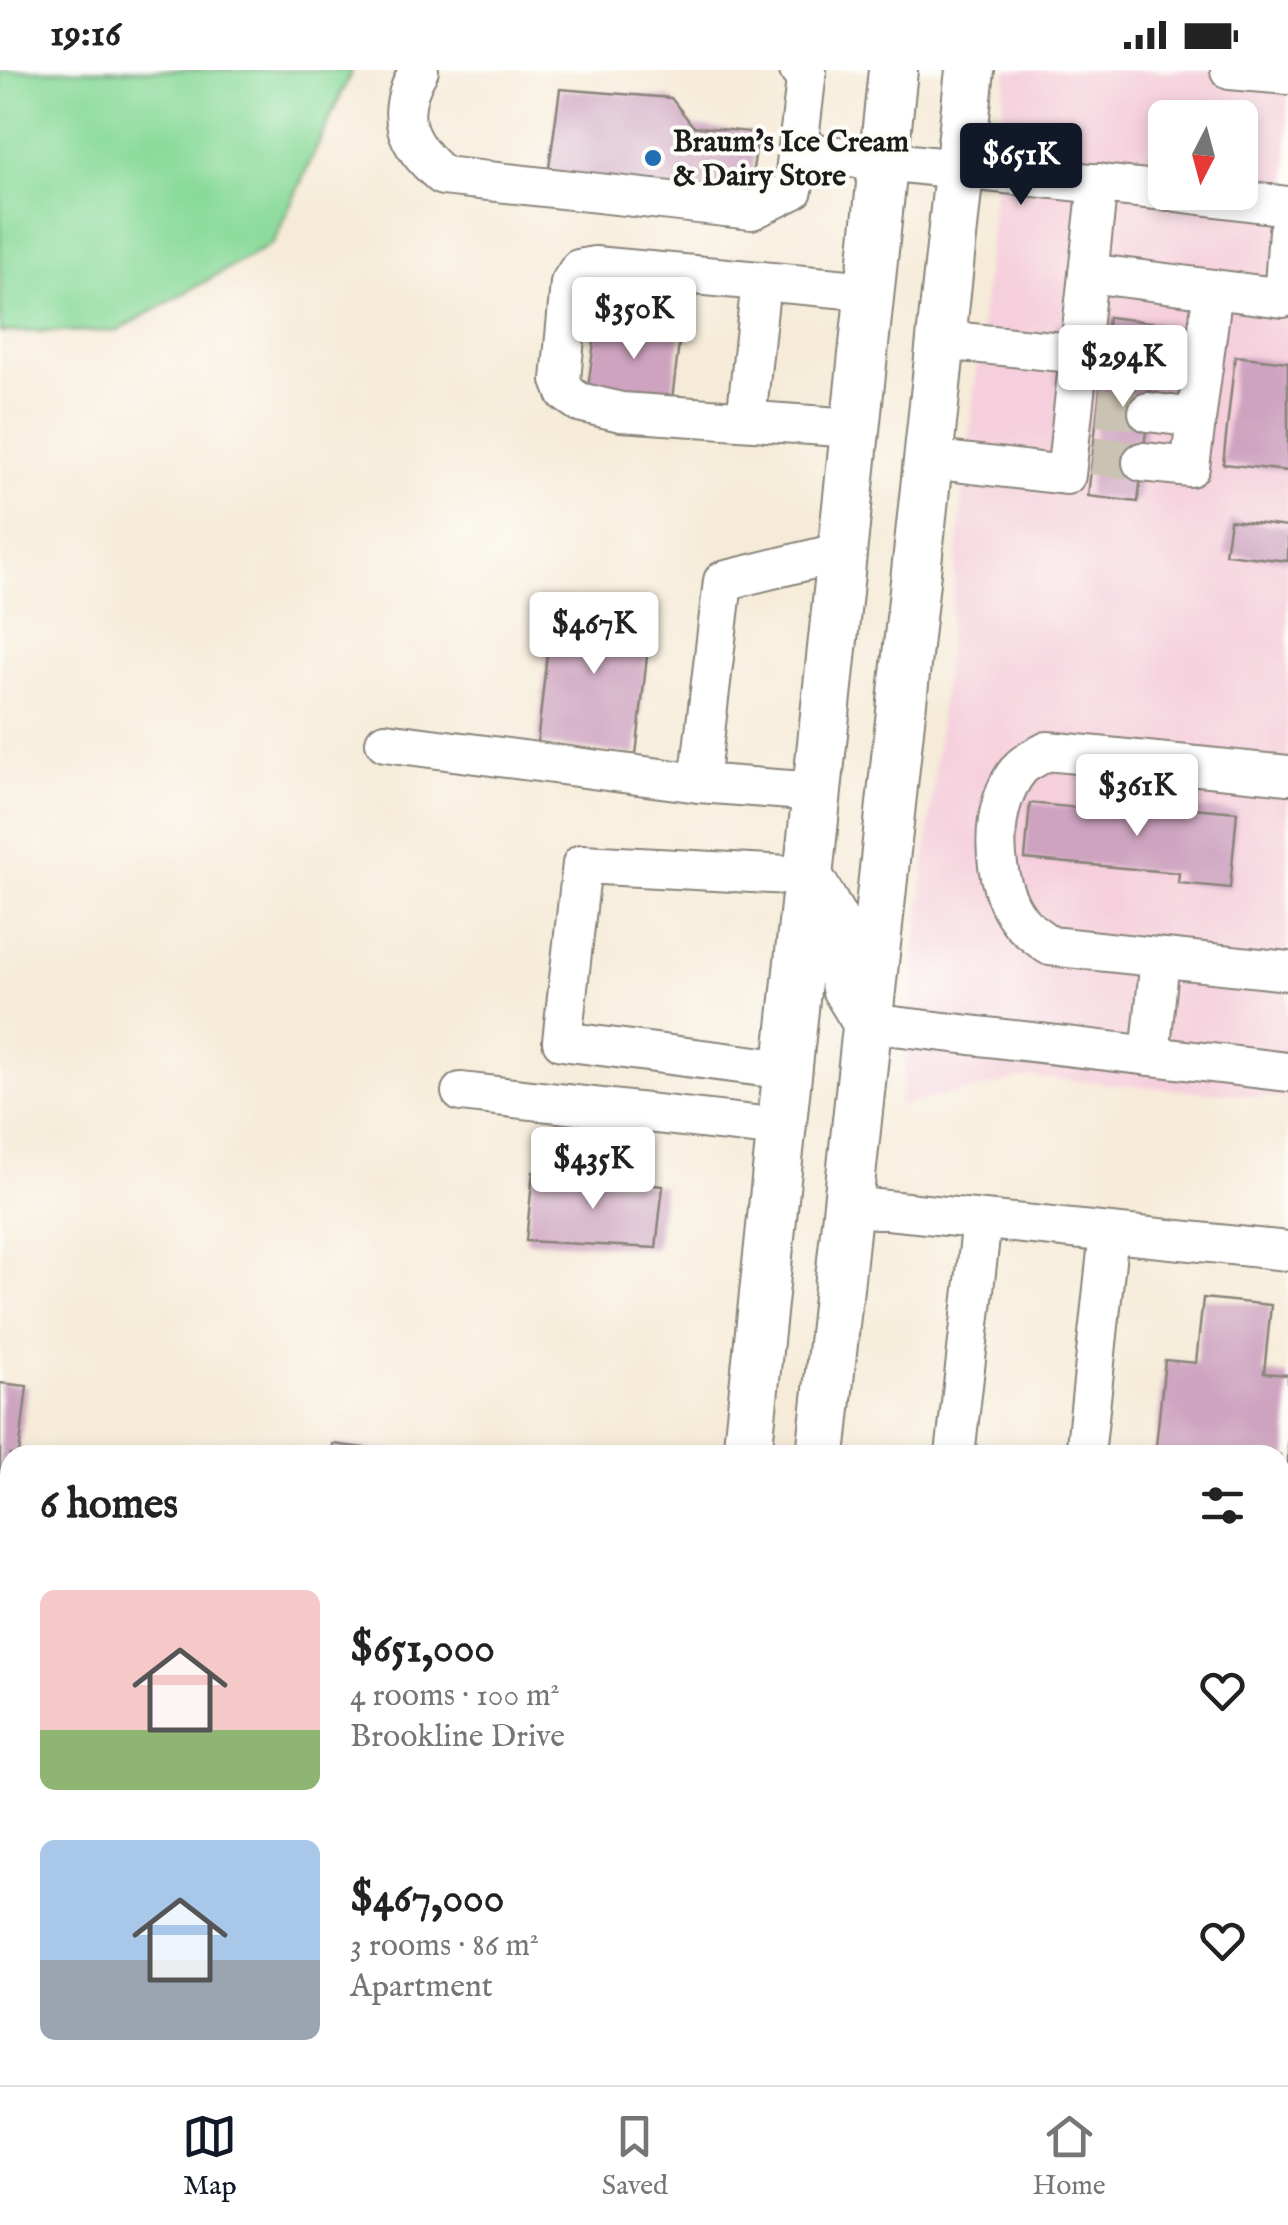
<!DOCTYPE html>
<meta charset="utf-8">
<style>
body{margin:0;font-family:"IM FELL English",serif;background:#f2f2f2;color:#222;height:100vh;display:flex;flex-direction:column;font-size:38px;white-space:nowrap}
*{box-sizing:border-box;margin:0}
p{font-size:32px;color:#767676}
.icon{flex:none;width:55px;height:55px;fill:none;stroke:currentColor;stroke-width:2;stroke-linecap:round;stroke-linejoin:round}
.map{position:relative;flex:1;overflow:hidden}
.panel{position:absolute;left:0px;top:1375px;width:1290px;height:640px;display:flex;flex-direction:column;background:#fff;border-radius:30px 30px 0 0;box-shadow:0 5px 15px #0003}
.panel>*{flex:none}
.needle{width:65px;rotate:186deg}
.tools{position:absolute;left:1148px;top:30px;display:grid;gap:20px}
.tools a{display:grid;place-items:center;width:110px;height:110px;border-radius:15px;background:#fff;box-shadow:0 5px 15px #0003;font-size:50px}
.price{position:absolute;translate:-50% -85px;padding:0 22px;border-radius:10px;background:#fff;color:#222;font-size:32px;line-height:65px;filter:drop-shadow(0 2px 5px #0008)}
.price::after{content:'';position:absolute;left:50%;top:60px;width:30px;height:22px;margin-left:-15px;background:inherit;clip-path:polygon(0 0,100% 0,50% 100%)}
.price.active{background:#111827;color:#fff}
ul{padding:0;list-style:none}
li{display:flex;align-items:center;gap:30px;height:250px;padding:0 40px}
li span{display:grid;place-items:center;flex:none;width:280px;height:200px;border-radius:15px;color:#555}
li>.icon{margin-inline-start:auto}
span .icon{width:120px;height:120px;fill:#fffc;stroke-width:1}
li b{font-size:42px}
h2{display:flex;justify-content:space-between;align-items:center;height:120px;padding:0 40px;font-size:42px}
.status{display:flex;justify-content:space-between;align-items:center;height:70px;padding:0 50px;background:#fff;direction:ltr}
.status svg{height:28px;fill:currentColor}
.tabs{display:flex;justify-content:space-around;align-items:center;height:140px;border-top:2px solid #e0e0e0;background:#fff;font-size:28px;color:#767676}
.tabs a{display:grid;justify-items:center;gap:5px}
.tabs .active{color:#111827}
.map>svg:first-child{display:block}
.built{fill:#f5cfdc;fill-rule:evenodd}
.green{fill:#89da9a;stroke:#527b5b;stroke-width:2.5}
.building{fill:#cda3bf}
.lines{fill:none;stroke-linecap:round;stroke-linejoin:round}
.minor-tunnel{stroke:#cac2b2;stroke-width:38;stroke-dasharray:38 19;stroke-linecap:butt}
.minor-casing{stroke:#89847a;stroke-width:42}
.major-casing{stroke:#89847a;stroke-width:52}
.minor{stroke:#fff;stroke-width:38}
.major{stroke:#fff;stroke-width:48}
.poi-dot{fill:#1f6fb2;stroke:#fdfcf7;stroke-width:4}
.labels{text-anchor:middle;stroke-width:8;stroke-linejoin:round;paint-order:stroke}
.poi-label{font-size:30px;font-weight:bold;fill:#1c1c1c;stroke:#fdfcf7;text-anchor:start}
</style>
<div class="status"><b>19:16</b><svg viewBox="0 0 49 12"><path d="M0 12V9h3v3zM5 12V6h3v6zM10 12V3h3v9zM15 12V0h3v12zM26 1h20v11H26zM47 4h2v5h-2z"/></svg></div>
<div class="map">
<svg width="1288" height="2015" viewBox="0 0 1288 2015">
<rect width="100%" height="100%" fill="#fdfcf7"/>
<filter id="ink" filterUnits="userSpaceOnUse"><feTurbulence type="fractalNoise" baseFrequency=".01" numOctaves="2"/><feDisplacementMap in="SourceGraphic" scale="20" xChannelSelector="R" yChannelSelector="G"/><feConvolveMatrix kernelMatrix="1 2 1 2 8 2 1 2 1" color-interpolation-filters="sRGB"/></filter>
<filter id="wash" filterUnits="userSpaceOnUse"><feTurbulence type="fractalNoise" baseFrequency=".0048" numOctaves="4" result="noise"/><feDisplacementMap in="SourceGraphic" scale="40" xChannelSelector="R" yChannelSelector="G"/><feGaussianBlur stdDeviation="2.25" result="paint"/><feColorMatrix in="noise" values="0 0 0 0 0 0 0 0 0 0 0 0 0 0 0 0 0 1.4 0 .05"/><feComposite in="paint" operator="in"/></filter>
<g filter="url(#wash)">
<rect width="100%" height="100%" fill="#f6ebd8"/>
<path class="built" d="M 1007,0 L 1288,0 L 1288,1029 L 1030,1007 L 900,1036 ZM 1165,48 L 1240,48 L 1240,122 L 1165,122 Z"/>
<polygon class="green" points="0,0 352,0 273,173 117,261 0,262"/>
<g id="blocks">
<g class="building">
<polygon points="560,19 671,28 693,56 758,63 748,137 547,112"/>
<polygon points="1108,247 1158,253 1138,432 1088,426"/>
<polygon points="596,256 680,266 672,329 588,319"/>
<polygon points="1235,286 1288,292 1288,401 1223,394"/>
<polygon points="1230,450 1288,457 1288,491 1225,484"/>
<polygon points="553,530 652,541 636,685 537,674"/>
<polygon points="1079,728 1237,742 1230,818 1178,813 1179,803 1025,789 1030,733 1078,738"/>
<polygon points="533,1102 663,1116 656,1178 526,1171"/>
<polygon points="1203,1228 1271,1235 1264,1303 1288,1305 1288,1417 1280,1416 1280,1385 1155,1385 1165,1290 1196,1293"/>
<polygon points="0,1313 27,1316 19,1385 10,1385 10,1429 0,1428"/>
<polygon points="333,1374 403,1383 403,1385 332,1385"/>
<polygon points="233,2005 439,2005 439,2015 315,2015"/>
<polygon points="968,2005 1151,2005 1150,2015 967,2015"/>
</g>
</g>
</g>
<g filter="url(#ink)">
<use href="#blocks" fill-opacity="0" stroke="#89847a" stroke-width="2.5"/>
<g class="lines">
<g class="minor-tunnel">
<polyline points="1104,287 1154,292"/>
<polyline points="1098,337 1148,342"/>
<polyline points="1093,385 1142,392"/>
</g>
<defs>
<g id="minor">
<path d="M 419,0 C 393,45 405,74 443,106 L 752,140 L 793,120 L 807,1 L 799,0"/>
<polyline points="1230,0 1288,5"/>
<polyline points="799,82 1165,121"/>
<polyline points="1176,122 1288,136"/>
<polyline points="1088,203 1283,228 1288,161"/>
<polyline points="941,270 1103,286"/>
<polyline points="1154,292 1203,297"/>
<polyline points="1148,342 1196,348"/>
<polyline points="746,350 761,211"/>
<polyline points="855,358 621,342 579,332 566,323 561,310 570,213 579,199 595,196 870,221"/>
<polyline points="928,389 1066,405 1098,113"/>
<polyline points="1142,392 1190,397 1213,219"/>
<polyline points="385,672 699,713"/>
<path d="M 1288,705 L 1047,681 C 1039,686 1026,691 1020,698 C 987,736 990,813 1020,851 C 1028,861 1041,869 1050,876 L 1288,901"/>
<polyline points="817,722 699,713 723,511 842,482"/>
<polyline points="868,953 1288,1002"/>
<polyline points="1150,986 1160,888"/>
<polyline points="787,1000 562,971 582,794 808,806"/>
<polyline points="461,1022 781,1058"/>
<polyline points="848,1136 1288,1181"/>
<polyline points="955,1385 982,1150"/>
<polyline points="1085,1385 1109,1163"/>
<polyline points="0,1463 10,1464"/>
<polyline points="1280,1549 1288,1550"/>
<polyline points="0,1571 10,1572"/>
<polyline points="1241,2015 1242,2005"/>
</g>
<g id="major">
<polyline points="808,806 836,855 846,918 865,949"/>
<polyline points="747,1385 893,0"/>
<polyline points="821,1385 970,0"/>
<polyline points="738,2005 747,2015"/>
<polyline points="681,2015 682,2005"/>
</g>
</defs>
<use href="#minor" class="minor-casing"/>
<use href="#major" class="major-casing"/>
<use href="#minor" class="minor"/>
<use href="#major" class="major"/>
</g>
</g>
<circle class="poi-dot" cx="653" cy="88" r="10"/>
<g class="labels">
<g class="poi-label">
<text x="673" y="81">Braum's Ice Cream<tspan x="673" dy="34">&amp; Dairy Store</tspan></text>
</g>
</g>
</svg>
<div class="tools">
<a><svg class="needle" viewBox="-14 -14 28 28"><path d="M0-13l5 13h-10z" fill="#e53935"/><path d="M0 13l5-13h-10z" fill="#767676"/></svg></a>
</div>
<b class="price active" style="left:1021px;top:138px">$651K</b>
<b class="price" style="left:634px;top:292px">$350K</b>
<b class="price" style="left:1123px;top:340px">$294K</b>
<b class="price" style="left:594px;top:607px">$467K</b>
<b class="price" style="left:1137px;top:769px">$361K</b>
<b class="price" style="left:593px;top:1142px">$435K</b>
<section class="panel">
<h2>6 homes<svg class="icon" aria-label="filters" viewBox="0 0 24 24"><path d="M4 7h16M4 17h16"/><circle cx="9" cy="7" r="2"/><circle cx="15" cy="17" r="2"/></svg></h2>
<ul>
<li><span style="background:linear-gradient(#f6c9c9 70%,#8fb573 0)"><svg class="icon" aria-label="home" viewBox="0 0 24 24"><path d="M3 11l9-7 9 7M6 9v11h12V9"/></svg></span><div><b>$651,000</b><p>4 rooms · 100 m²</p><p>Brookline Drive</p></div><svg class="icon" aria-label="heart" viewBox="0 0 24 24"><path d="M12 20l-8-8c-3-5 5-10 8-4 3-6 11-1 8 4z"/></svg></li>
<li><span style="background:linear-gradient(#a9c7e8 60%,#9aa5b1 0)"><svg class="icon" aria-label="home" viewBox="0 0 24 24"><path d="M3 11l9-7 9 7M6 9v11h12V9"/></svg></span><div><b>$467,000</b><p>3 rooms · 86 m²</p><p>Apartment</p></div><svg class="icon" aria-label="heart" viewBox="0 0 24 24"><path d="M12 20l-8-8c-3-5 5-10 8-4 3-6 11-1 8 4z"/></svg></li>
</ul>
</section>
</div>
<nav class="tabs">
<a class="active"><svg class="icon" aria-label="map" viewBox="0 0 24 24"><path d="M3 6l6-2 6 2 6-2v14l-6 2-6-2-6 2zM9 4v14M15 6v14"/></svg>Map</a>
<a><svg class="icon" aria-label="saved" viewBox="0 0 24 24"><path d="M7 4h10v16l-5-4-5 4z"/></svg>Saved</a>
<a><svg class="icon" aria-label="home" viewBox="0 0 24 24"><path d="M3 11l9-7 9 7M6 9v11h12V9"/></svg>Home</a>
</nav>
